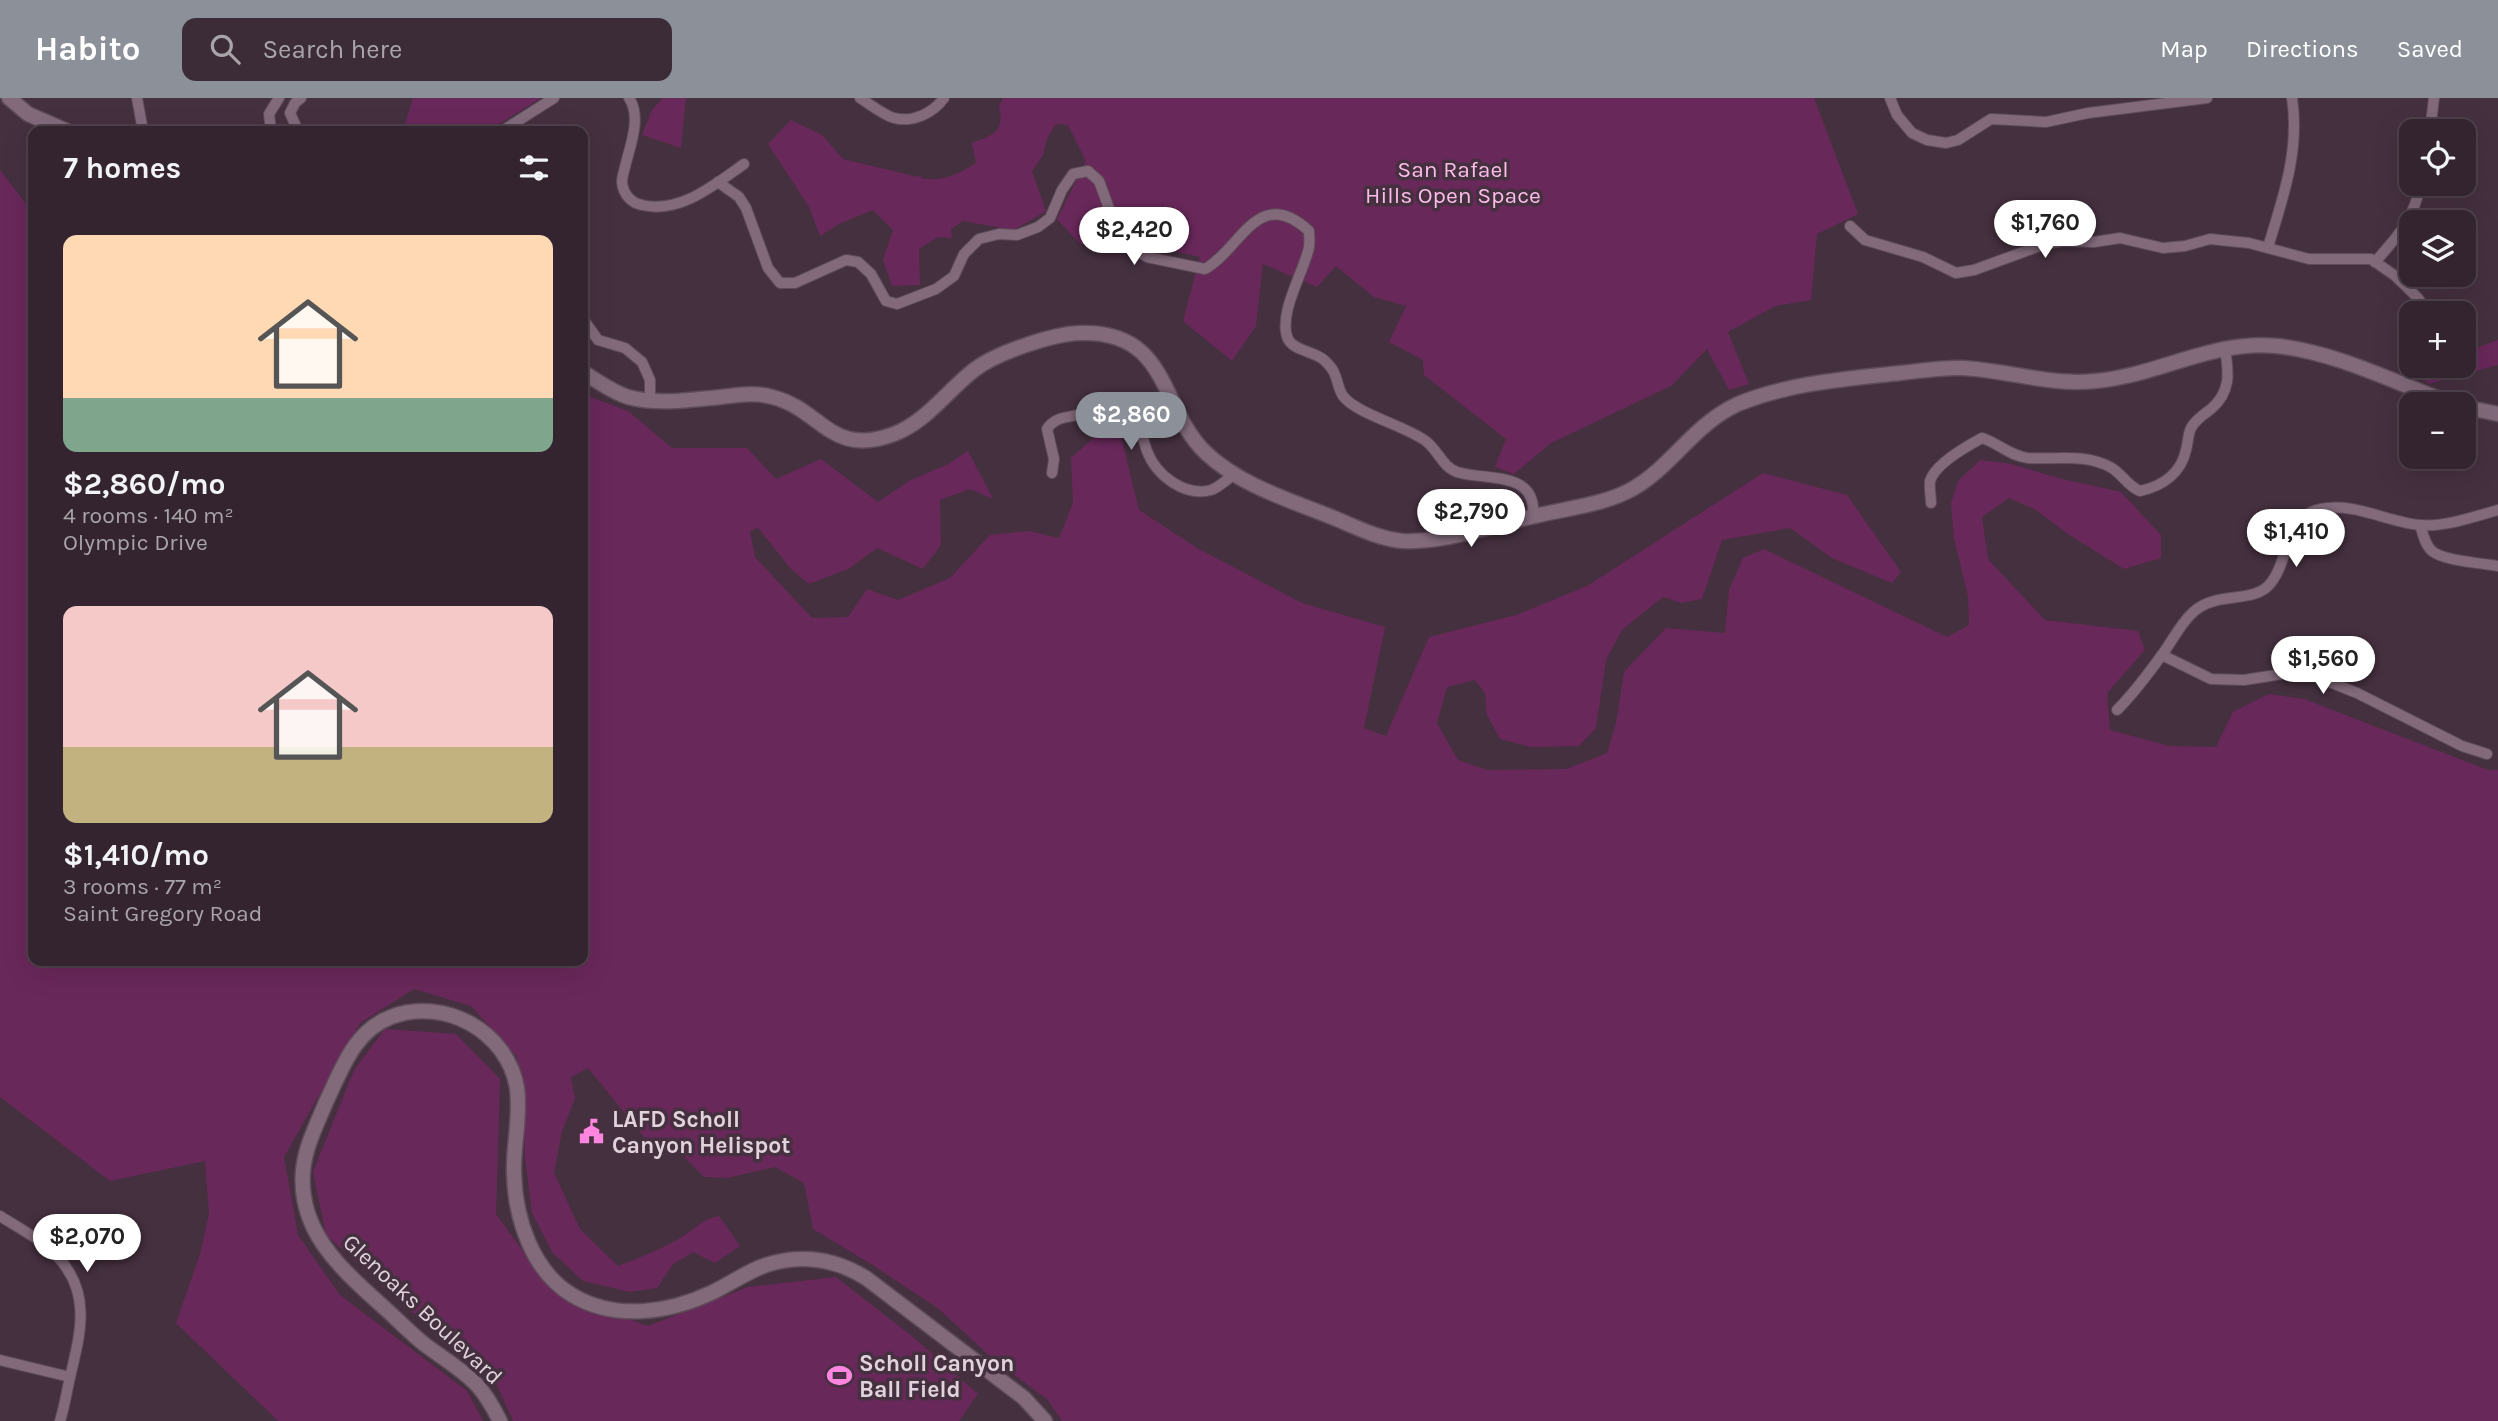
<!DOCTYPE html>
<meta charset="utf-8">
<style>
body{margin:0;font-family:Karla,sans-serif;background:#3c2c37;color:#f1f3f6;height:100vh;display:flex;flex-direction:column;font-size:26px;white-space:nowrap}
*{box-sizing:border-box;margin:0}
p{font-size:23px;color:#a9a4aa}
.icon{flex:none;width:38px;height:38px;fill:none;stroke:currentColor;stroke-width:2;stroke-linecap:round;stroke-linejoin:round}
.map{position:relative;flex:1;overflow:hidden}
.sheet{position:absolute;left:28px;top:28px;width:560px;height:840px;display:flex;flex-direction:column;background:#34242f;border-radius:14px;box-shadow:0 7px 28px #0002,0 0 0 2px #4e414b}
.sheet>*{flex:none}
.controls{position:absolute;left:2399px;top:21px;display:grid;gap:14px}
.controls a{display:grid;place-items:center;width:77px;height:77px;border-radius:14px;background:#34242f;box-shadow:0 7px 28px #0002,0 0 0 2px #4e414b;font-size:35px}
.price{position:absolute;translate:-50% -60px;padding:0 16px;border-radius:24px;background:#fff;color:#222;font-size:23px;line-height:46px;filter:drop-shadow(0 2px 4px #0008)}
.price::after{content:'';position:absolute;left:50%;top:42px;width:21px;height:16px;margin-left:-10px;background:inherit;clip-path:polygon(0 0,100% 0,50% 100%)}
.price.current{background:#8c9099;color:#fff}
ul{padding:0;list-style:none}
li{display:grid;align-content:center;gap:14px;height:371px;padding:0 35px}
li span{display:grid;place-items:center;height:217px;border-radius:14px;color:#555}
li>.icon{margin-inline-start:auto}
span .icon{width:126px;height:126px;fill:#fffc;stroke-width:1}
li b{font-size:30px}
h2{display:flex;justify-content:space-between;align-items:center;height:84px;padding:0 35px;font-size:30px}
header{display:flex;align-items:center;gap:42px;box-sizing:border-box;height:98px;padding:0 35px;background:#8c9099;color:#fff}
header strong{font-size:33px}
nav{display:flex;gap:38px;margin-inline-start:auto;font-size:24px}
.search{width:490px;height:63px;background:#3c2c37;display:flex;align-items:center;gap:18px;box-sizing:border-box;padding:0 24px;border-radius:14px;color:#a9a4aa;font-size:26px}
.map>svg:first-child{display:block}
.green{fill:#69285a}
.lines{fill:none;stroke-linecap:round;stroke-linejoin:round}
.street-casing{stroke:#5e4c59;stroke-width:12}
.secondary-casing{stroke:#5e4c59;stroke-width:17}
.street{stroke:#826a7b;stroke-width:10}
.secondary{stroke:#826a7b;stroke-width:14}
.labels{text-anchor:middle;stroke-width:7;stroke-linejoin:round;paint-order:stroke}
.park-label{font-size:23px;fill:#fcbce9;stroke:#45303f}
.poi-label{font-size:23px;font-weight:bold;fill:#e0d3dc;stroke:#45303f;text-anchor:start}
.street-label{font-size:23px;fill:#e0d3dc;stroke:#45303f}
</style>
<header>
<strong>Habito</strong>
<div class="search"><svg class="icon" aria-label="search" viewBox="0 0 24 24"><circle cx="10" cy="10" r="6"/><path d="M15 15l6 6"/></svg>Search here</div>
<nav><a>Map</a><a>Directions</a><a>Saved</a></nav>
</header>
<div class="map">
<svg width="2498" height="1323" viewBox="0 0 2498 1323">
<rect width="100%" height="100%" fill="#45303f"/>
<g class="green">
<polygon points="413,0 541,0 488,33 403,33"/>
<polygon points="663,0 686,0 681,50 642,37 652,12"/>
<path d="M 1003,0 L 1814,0 L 1858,116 L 1817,136 L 1811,202 L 1775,208 L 1728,234 L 1749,286 L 1729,292 L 1707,251 L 1671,288 L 1551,345 L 1514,376 L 1495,369 L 1506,341 L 1424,277 L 1423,262 L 1389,244 L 1406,208 L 1374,199 L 1336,168 L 1317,189 L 1263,166 L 1256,228 L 1232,263 L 1183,223 L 1200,159 L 1139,145 L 1122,120 L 1081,147 L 1057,121 L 1086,63 L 1068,27 L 1056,26 L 1047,41 L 1043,57 L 1032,73 L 1046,113 L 1014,132 L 963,123 L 951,131 L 952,140 L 938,139 L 919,151 L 920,187 L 892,188 L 883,162 L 893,132 L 873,112 L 839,126 L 820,138 L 809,109 L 768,46 L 791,22 L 822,37 L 843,61 L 918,79 L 921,77 L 921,80 C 940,85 961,75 976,65 L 972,45 C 994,37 1005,34 999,8 Z"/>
<path d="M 0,72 L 33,115 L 33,863 L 583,863 L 583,296 L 628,313 L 672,350 L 747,350 L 776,381 L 821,361 L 878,404 L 909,383 L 948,366 L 968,353 L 993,401 L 970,391 L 940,402 L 941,447 L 923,471 L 877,450 L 850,470 L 809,486 L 791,471 L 758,430 L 750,433 L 755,459 L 812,520 L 848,519 L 867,491 L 898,502 L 950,480 L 990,437 L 1028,433 L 1059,440 L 1073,405 L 1071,360 L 1102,332 L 1121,338 L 1139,412 L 1197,450 L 1302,505 L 1385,529 L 1364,630 L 1386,638 L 1429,539 L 1516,517 L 1587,488 L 1763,375 L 1847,397 L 1901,474 L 1892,485 L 1832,460 L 1790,430 L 1722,442 L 1702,501 L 1681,505 L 1663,499 L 1622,532 L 1606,562 L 1596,630 L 1579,648 L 1531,649 L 1500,641 L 1487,617 L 1485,595 L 1475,582 L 1447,589 L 1437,625 L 1458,662 L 1487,672 L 1566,671 L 1607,655 L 1616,625 L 1624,574 L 1666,530 L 1725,535 L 1729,492 L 1743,460 L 1764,451 L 1947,539 L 1969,527 L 1968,498 L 1954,441 L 1951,405 L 1958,383 L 1980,362 L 2011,366 L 2058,380 L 2121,394 L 2161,437 L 2161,460 L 2124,471 L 2068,436 L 2036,412 L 2009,400 L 1982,419 L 1988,461 L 2045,522 L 2138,533 L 2145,552 L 2107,595 L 2110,632 L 2169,648 L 2216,649 L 2233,614 L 2269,596 L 2304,601 L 2488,672 L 2498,672 L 2498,1323 L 1062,1323 L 1047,1301 L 995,1263 L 939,1211 L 871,1166 L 813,1131 L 804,1085 L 775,1069 L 727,1080 L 704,1079 L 675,1049 L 648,1044 L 588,970 L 571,979 L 575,1001 L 562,1033 L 554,1075 L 580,1131 L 618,1168 C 639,1160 660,1152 680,1140 C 696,1131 700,1122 719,1118 L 740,1148 L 715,1165 L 693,1154 L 673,1166 L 657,1190 L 630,1194 L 583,1183 L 552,1154 L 532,1115 L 525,1059 L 524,1008 L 517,959 L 471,908 L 414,891 L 360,925 L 284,1059 L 298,1137 L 340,1197 L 467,1293 L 483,1323 L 278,1323 L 176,1225 L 200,1156 L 209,1116 L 205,1063 L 110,1083 L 0,999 Z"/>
<polygon points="2498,242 2498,267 2429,286 2421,279 2424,268 2464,268 2464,254"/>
<polygon points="385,931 456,936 500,981 496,1116 552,1193 648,1228 748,1189 836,1179 913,1239 978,1296 959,1323 513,1323 492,1276 432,1232 326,1137 313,1074 354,972"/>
</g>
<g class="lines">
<defs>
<g id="street">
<polyline points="137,0 143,33"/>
<path d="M 629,0 C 642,19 630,48 625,69 C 624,73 622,80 622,84 C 623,96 631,105 642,107 C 680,116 714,87 744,66"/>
<path d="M 860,0 C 870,6 883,17 894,20 C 913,25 933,15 944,0"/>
<polyline points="1890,0 1897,17 1912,35 1927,42 1946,45 1958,42 1991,21 2046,24 2088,15 2207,0"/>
<polyline points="271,33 269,16 279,0"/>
<polyline points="298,33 290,15 295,5 301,0"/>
<polyline points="502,33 554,0"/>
<polyline points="2430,33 2434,0"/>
<path d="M 718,84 L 739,99 L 746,110 L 768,170 L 780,185 L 795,185 L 846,162 L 858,164 L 871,176 L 886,203 L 897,206 L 936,191 L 954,178 L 964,156 L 979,141 L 999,136 L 1017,137 L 1038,129 L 1050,120 L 1062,92 L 1073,76 L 1088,73 L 1099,83 L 1114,124 L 1126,146 L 1147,159 L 1205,171 C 1241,151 1258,86 1309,133 C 1309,138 1310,144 1309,149 C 1305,172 1277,216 1288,241 C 1294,253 1314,253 1324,262 C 1340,276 1335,286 1343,298 C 1356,316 1409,329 1427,344 C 1438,353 1443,369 1457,374 C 1486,383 1537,372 1533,418"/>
<polyline points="1850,128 1865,142 1923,159 1956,175 1974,172 2045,146 2064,143 2094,144 2120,140 2163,150 2185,148 2210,141 2249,145 2309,161 2371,161 2394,177 2418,200 2428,215"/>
<path d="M 2268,149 C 2283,100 2300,52 2292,0"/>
<path d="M 2375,164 C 2399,137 2413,122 2421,86"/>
<polyline points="583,221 598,242 625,250 642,264 650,282 650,301"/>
<polyline points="2403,288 2412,267"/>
<path d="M 1052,375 L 1054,361 L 1047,331 C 1056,317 1071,320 1085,315 C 1095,312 1109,298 1120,301 C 1138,306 1141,338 1147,353 C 1156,377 1184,399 1211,392 C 1218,390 1227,381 1234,377"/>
<path d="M 1931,405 C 1931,398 1929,390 1930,383 C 1935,366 1967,348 1982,340 C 1998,345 2010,358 2028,360 C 2054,362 2085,355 2110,369 C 2122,375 2127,388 2140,393 C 2163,388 2181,375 2186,352 C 2188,345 2188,336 2191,330 C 2195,322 2204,316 2211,311 C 2231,294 2229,275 2225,251"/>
<path d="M 2420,427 C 2423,436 2425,447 2432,453 C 2444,463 2481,465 2498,468"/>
<polyline points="2162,557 2211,581 2244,582 2289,575 2312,577 2357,595 2462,648 2487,656"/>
<path d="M 2117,612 C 2135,594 2149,575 2164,554 C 2174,540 2185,518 2200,509 C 2222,495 2254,504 2269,487 C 2290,464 2284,418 2321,411 C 2354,404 2387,424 2420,427 C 2445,429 2473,419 2498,412"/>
<path d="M 0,1118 C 19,1130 42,1142 57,1158 C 91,1194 81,1233 71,1275 C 67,1291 65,1307 60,1323"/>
<polyline points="0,1262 70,1279"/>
</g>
<g id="secondary">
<polyline points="9,0 28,16 67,33"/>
<path d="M 583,274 C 597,283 612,294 628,299 C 657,307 691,302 721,299 C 738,297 756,294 772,299 C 822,311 830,360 894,336 C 926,324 947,293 974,272 C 996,255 1052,236 1080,235 C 1170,232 1159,310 1206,355 C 1241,388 1290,402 1334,420 C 1356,429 1379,441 1403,443 C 1444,445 1494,427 1535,418 C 1567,410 1605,407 1634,390 C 1672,368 1694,326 1738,306 C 1789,285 1846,281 1900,275 C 1921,273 1942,269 1962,270 C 2007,272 2050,288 2095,283 C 2157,278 2214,241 2277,248 C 2336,254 2398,286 2453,306"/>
<polyline points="2464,309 2498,316"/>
<path d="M 500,1323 C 494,1311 487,1298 477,1287 C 462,1271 441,1259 424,1246 C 408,1233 394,1218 379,1205 C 339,1169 298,1132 303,1073 C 305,1049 317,1026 326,1004 C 342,971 354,933 391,919 C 443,899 507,932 517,990 C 521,1019 513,1047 514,1075 C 515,1120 532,1173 572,1197 C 615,1223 669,1215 713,1194 C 732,1185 752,1170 773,1165 C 807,1156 837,1162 866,1180 L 1024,1300 L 1045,1323"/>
</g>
</defs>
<use href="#street" class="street-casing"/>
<use href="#secondary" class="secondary-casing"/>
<use href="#street" class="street"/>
<use href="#secondary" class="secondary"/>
</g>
<defs>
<symbol id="civic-bare" viewBox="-9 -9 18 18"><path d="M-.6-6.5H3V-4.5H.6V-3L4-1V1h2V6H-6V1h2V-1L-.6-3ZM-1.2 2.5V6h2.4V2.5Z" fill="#fe86e0" stroke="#45303f" stroke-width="2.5" paint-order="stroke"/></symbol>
<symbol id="stadium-bare" viewBox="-9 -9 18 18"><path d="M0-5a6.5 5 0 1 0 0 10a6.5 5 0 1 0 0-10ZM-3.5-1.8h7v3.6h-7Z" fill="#fe86e0" stroke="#45303f" stroke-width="2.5" paint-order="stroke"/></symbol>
</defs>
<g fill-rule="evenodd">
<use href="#civic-bare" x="574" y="1016" width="35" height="35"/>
<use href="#stadium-bare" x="822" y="1260" width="35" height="35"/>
</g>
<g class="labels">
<g class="park-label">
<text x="1453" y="79">San Rafael<tspan x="1453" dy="26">Hills Open Space</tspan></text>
</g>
<g class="poi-label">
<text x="612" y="1029">LAFD Scholl<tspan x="612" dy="26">Canyon Helispot</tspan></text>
<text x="859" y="1273">Scholl Canyon<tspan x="859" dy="26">Ball Field</tspan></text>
</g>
<g class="street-label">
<text transform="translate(423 1211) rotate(43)" y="8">Glenoaks Boulevard</text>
</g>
</g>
</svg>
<div class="controls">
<a><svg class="icon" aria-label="locate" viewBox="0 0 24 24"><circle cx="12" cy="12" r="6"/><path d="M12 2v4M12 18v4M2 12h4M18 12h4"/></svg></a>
<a><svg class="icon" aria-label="layers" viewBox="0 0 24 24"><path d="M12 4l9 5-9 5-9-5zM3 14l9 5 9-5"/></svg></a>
<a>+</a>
<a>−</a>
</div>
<b class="price" style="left:2045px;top:162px">$1,760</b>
<b class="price" style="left:1134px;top:169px">$2,420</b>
<b class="price current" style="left:1131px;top:354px">$2,860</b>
<b class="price" style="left:1471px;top:451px">$2,790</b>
<b class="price" style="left:2296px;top:471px">$1,410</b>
<b class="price" style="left:2323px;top:598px">$1,560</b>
<b class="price" style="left:87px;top:1176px">$2,070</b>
<section class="sheet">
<h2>7 homes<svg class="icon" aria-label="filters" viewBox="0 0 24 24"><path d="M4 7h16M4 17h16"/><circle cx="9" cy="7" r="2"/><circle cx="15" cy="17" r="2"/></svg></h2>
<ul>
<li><span style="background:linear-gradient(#ffd9b3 75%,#7fa58c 0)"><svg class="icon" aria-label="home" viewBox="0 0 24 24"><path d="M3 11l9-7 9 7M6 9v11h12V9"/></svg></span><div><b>$2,860/mo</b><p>4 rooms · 140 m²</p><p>Olympic Drive</p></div></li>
<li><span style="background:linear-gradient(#f6c9c9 65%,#c2b280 0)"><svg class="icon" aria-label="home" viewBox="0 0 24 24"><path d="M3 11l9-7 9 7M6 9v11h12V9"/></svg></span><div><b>$1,410/mo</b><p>3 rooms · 77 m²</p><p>Saint Gregory Road</p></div></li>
</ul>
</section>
</div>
